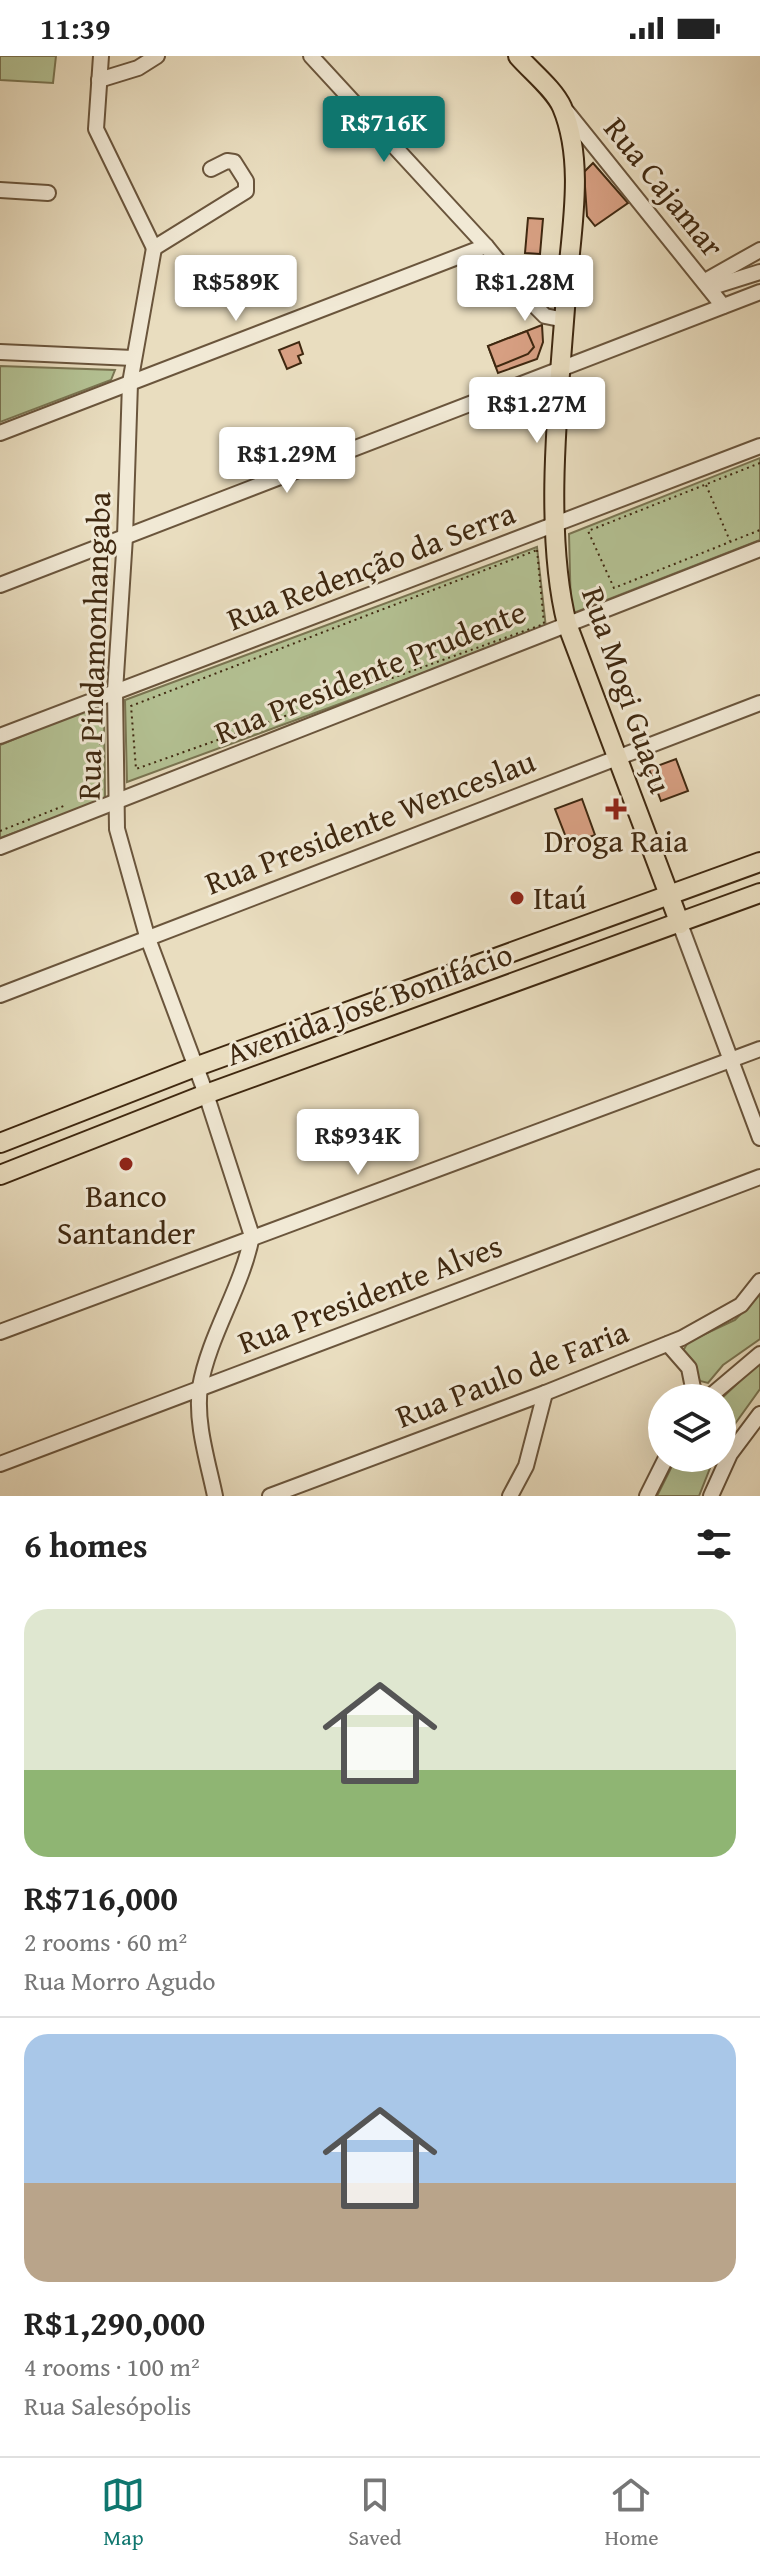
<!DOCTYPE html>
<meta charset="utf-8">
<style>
body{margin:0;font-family:"Gentium Book Plus",serif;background:#f2f2f2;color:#222;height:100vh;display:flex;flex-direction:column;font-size:30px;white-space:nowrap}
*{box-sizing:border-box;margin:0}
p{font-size:26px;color:#767676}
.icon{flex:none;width:44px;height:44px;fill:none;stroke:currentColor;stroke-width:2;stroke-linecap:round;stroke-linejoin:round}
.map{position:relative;height:1440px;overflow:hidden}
.drawer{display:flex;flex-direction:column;background:#fff;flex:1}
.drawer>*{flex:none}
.buttons{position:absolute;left:648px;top:1328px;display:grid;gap:16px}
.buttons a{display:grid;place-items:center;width:88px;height:88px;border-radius:50%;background:#fff;box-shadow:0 8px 32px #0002;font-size:40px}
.price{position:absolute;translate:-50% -68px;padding:0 18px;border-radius:8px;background:#fff;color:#222;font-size:26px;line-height:52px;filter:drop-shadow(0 2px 4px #0008)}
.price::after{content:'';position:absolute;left:50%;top:48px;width:24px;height:18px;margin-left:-12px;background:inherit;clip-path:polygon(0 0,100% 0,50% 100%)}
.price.selected{background:#0f766e;color:#fff}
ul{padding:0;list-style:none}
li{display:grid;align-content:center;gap:16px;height:424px;padding:0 24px}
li+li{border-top:2px solid #e0e0e0}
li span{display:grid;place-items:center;height:248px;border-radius:24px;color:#555}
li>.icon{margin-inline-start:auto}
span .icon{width:144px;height:144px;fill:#fffc;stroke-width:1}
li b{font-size:34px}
h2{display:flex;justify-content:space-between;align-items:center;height:96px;padding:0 24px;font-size:34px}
.status{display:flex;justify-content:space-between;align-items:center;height:56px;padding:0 40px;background:#fff;direction:ltr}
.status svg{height:22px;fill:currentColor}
.tab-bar{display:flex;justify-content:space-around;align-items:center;height:112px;border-top:2px solid #e0e0e0;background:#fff;font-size:22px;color:#767676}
.tab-bar a{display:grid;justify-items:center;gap:4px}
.tab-bar .selected{color:#0f766e}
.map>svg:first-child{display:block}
.green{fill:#b4c294;stroke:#7a7552;stroke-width:2}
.building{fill:#d79f82;stroke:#3f2810;stroke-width:2}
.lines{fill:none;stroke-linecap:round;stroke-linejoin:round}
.minor-casing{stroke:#6a553c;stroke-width:18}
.major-casing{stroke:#3f2810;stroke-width:22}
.path{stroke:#3f2810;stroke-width:2;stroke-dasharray:2 4;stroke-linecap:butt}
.minor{stroke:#f1e9d5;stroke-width:14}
.major{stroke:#e9ddbf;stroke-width:18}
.poi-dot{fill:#8f2418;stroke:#f1e9d5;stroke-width:3}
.labels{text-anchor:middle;stroke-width:6;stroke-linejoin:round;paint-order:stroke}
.street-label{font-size:32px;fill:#3f2810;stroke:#f1e9d5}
.poi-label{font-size:32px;fill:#3f2810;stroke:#f1e9d5}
</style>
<div class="status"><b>11:39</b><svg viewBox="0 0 49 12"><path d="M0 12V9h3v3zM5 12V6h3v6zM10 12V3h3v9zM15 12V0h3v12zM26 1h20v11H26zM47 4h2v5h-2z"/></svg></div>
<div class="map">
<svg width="760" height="1440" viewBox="0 0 760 1440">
<rect width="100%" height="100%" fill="#e9ddbf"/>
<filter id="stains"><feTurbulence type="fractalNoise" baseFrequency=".0025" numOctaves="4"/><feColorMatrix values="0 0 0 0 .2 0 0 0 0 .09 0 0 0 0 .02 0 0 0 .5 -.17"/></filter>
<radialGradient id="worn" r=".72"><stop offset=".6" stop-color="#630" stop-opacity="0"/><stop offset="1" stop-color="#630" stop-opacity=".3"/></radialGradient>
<g class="green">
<polygon points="0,0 56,0 53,27 0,24"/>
<polygon points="0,310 115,314 111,324 0,366"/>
<polygon points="760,402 760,484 571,558 569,478"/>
<polygon points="537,491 546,572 127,726 125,644"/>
<polygon points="104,646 105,743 0,782 0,689"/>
<polygon points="760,1238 760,1283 723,1309 708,1327 700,1325 683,1295 688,1286 735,1264"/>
<polygon points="760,1306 760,1333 722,1386 722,1342"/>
<polygon points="676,1402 714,1402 699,1440 657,1440"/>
</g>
<g class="building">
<polygon points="593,107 628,147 595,170 587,160 584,116"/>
<polygon points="528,162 543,163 540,198 525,197"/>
<polygon points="542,269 543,286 537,303 498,317 488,290"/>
<polygon points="527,275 534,291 528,298 496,311 488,290"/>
<polygon points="299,286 303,298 298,300 301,307 287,313 279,294"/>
<polygon points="676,703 688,735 661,745 649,713"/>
<polygon points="582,743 595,779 569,789 555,753"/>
</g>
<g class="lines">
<defs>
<g id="minor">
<polyline points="101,0 96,73 154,192 246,135 246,125 234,106 227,105 211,113"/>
<polyline points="311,0 486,190 535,250 545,260 565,264"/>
<polyline points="99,24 138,12 157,0"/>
<polyline points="567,56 723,250"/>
<polyline points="0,134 48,137"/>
<path d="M 154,192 L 130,327 L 125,481 L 115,635 L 117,773 L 147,880 L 206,1038 L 252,1180 C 242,1232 209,1279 200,1331 C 195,1366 208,1406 215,1440"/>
<polyline points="513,222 536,225 569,205"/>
<polyline points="705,225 760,194"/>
<polyline points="709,232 760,216"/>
<polyline points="0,296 133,302"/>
<polyline points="0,377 486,190"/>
<polyline points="0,529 760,236"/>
<polyline points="0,680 760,390"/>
<polyline points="0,791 760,493"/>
<polyline points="680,868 760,1082"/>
<polyline points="0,939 760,647"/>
<polyline points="0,1276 760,993"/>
<polyline points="668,1288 689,1312 695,1342"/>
<polyline points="708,1342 760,1298"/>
<polyline points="0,1408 760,1121"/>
<polyline points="270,1440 545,1337 682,1282 741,1249 760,1225"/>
<polyline points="510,1440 526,1410 545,1337"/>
<polyline points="647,1440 666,1402"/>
<polyline points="711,1440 730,1398 760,1358"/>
</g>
<g id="major">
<path d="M 518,0 C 531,15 554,33 562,51 C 586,108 570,180 566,239 C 559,337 543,474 567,568 L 680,868"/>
<polyline points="0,1087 195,1011 760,806"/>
<polyline points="0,1119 206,1038 760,837"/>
</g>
</defs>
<use href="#minor" class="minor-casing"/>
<use href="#major" class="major-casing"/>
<g class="path">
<polyline points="760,407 588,475 614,532 760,474"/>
<polyline points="706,429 730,485"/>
<polygon points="537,494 544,568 136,713 131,650"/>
<polyline points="98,737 101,669"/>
<polyline points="0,775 66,749"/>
</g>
<use href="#minor" class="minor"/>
<use href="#major" class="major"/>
</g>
<g class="poi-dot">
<path d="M612 741h8v8h8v8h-8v8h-8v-8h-8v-8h8z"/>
<circle cx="517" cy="842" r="8"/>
<circle cx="126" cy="1108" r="8"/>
</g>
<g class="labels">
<g class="street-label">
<text transform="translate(664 131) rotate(51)" y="11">Rua Cajamar</text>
<text transform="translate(371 510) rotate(-21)" y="11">Rua Redenção da Serra</text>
<text transform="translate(94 590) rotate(-88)" y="11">Rua Pindamonhangaba</text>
<text transform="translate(370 616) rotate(-22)" y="11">Rua Presidente Prudente</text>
<text transform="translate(627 634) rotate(71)" y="11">Rua Mogi Guaçu</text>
<text transform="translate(370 766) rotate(-21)" y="11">Rua Presidente Wenceslau</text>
<text transform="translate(369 948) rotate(-20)" y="11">Avenida José Bonifácio</text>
<text transform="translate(370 1238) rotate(-21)" y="11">Rua Presidente Alves</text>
<text transform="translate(512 1318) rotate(-21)" y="11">Rua Paulo de Faria</text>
</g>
<g class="poi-label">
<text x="616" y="796">Droga Raia</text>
<text x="533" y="853" text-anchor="start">Itaú</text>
<text x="126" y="1151">Banco<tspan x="126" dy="37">Santander</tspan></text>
</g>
</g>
<rect width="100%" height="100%" filter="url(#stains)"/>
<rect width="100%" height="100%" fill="url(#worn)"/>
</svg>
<div class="buttons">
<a><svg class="icon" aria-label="layers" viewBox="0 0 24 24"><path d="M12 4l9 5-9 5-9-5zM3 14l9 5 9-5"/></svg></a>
</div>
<b class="price selected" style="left:384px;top:108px">R$716K</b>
<b class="price" style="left:236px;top:267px">R$589K</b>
<b class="price" style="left:525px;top:267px">R$1.28M</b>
<b class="price" style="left:537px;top:389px">R$1.27M</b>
<b class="price" style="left:287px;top:439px">R$1.29M</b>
<b class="price" style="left:358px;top:1121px">R$934K</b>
</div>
<section class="drawer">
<h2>6 homes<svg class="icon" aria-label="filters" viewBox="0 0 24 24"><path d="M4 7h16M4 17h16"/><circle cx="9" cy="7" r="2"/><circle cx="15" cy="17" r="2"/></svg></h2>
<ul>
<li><span style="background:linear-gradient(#dfe7d0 65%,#8fb573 0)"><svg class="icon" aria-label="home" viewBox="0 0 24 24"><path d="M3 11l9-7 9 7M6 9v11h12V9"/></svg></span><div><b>R$716,000</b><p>2 rooms · 60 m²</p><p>Rua Morro Agudo</p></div></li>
<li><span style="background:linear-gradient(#a9c7e8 60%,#b9a48a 0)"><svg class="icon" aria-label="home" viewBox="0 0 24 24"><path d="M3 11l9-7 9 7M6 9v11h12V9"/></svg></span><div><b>R$1,290,000</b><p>4 rooms · 100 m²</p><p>Rua Salesópolis</p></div></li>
</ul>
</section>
<nav class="tab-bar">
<a class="selected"><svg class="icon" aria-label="map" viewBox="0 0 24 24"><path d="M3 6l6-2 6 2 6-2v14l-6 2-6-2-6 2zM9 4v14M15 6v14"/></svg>Map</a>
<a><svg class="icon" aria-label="saved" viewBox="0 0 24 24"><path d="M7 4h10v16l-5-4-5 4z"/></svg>Saved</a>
<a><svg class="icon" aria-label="home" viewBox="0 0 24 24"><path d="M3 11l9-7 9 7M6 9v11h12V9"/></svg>Home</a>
</nav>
